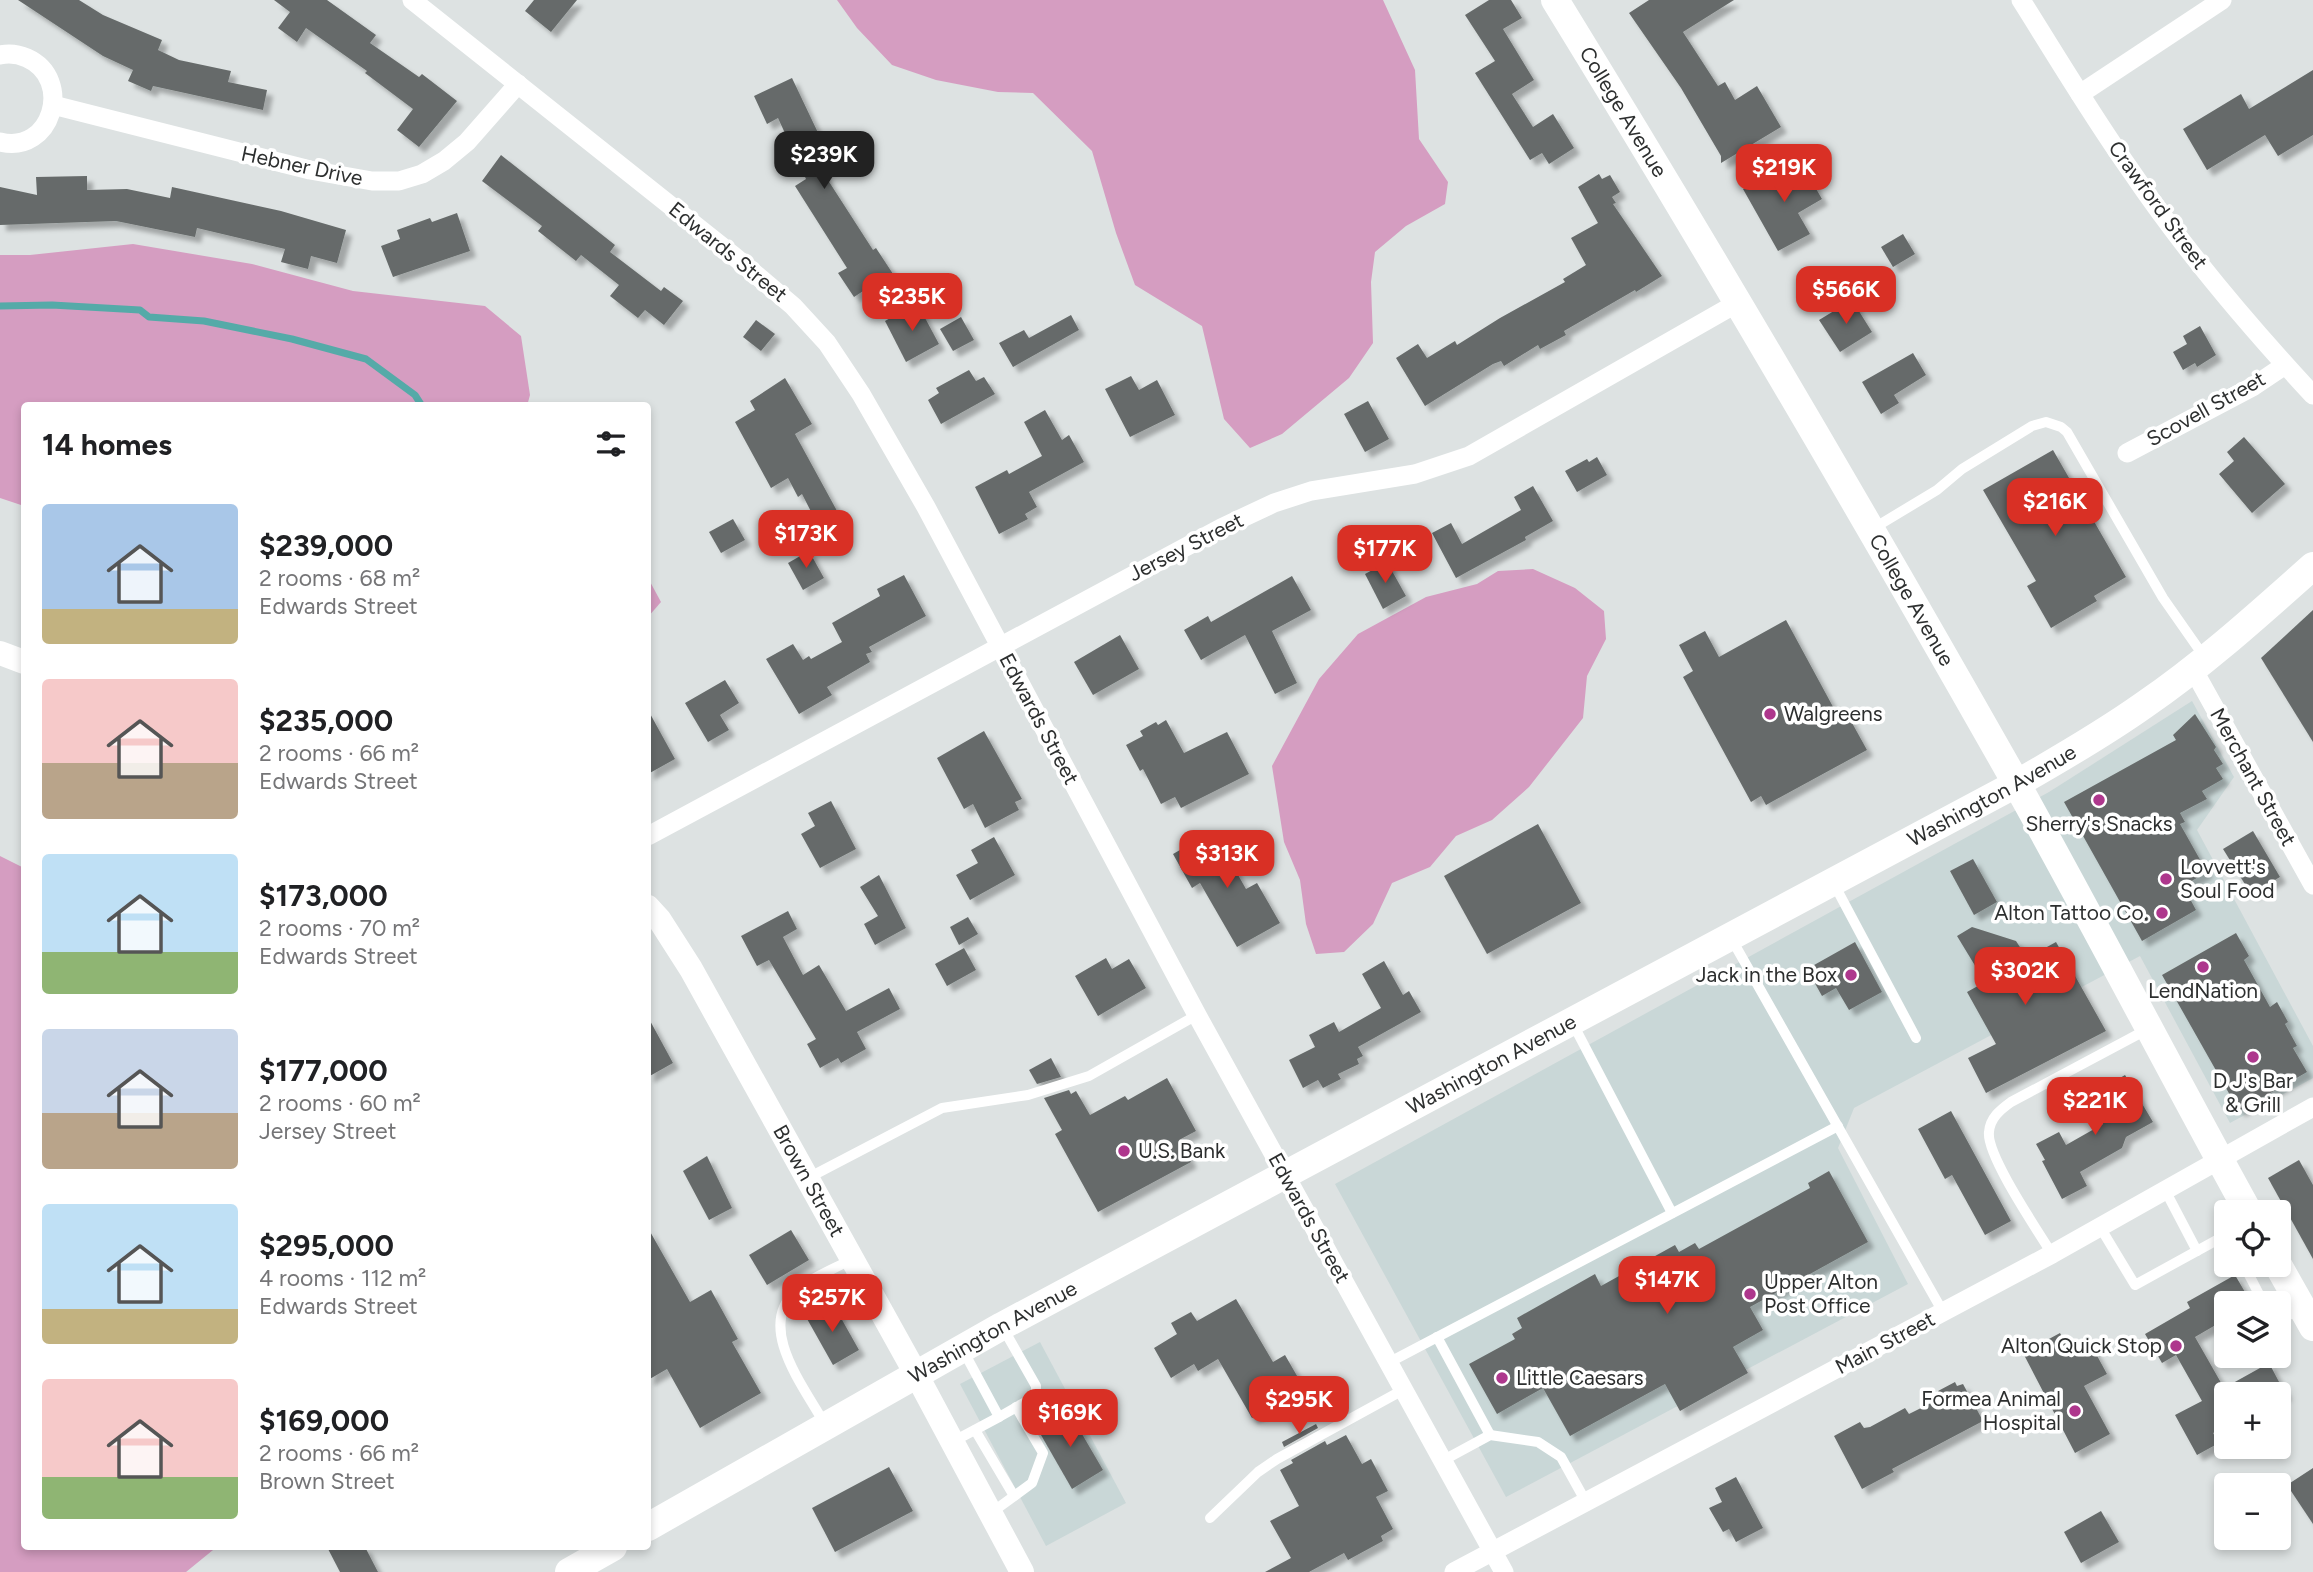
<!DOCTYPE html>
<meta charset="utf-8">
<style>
body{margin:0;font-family:Figtree,sans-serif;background:#f2f2f2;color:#202124;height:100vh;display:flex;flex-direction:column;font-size:26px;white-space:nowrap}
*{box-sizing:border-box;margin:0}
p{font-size:23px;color:#757577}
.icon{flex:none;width:38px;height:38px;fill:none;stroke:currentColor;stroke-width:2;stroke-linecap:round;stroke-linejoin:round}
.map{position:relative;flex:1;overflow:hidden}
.drawer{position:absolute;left:21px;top:402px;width:630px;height:1148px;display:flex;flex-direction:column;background:#fff;border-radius:7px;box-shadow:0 4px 10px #0003}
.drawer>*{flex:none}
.controls{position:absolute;left:2214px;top:1200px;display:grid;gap:14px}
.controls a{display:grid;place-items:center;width:77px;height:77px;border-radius:7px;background:#fff;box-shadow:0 4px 10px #0003;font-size:35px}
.price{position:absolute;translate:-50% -60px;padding:0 16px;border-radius:14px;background:#d93025;color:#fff;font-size:23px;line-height:46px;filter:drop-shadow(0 2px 4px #0008)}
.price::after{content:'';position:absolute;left:50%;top:42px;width:21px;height:16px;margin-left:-10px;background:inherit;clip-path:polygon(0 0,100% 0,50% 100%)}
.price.selected{background:#222;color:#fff}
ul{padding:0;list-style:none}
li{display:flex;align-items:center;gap:21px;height:175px;padding:0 21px}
li span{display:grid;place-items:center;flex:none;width:196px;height:140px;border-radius:7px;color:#555}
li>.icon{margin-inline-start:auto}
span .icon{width:84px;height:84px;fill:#fffc;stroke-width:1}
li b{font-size:30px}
h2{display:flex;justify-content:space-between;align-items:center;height:84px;padding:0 21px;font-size:30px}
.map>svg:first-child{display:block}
.built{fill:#c9d7d7}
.green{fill:#d59dc1}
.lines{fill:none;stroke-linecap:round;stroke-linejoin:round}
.stream{stroke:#55aaa8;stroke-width:7}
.building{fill:#666b6a;filter:url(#shadow)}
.service{stroke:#fff;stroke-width:10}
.minor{stroke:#fff;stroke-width:19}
.tertiary{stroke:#fff;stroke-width:24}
.secondary{stroke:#fff;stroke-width:28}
.poi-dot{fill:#ae378d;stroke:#fff;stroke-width:2.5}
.labels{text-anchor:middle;stroke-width:7;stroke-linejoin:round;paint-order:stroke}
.street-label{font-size:21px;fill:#2d2f2f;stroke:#fff}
.poi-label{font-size:21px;fill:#2d2f2f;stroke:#fff;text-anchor:start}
</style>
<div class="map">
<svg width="2313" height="1572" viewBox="0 0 2313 1572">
<defs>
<filter id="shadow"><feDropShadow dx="6" dy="6" stdDeviation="2" flood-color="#0004"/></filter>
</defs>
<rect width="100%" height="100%" fill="#dde2e2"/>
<g class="built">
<polygon points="2192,701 2234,777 2197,830 2313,1046 2313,1078 2230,1123 2140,956 1854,1108 1838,1148 1908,1284 1506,1497 1335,1184 2049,792"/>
<polygon points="1040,1342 1126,1503 1046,1546 960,1384"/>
</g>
<g class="green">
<polygon points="837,0 1383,0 1415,70 1419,139 1448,182 1445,204 1406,226 1375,252 1371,282 1373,343 1349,378 1282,434 1250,448 1224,419 1202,326 1135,285 1116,233 1092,151 1033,93 998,92 936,80 892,65 857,28"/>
<polygon points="133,244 252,264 353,291 485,306 521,336 530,395 527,406 24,406 24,506 0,498 0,255 30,255"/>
<polygon points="1533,569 1575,588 1604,611 1606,639 1587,676 1583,718 1529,787 1492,820 1456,836 1430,867 1392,883 1373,924 1344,952 1316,954 1306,924 1300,880 1284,842 1272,766 1319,679 1358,634 1426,597 1477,584 1498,571"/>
<polygon points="648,578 661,602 648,617"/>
<polygon points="0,856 24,868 24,1547 213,1547 213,1550 186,1572 0,1572"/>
</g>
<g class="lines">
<polyline class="stream" points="0,306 52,305 140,310 149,317 204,321 292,339 366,359 415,395 422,406"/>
</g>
<g class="building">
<polygon points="18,0 79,0 103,15 162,40 158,50 179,60 231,71 228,82 267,90 263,110 153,86 151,91 128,81 133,70 103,56"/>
<polygon points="274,0 327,0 376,35 370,43 419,77 422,74 457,101 419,147 397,130 413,109 365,73 367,71 306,28 297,42 278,28 290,12"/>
<polygon points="534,0 577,0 551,32 525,11"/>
<polygon points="1489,0 1511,0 1522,18 1503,29 1534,80 1512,94 1533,127 1553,114 1574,148 1549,164 1542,153 1530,160 1475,73 1495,61 1465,15"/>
<polygon points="1649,0 1734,0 1683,32 1718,86 1725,82 1735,100 1757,86 1781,127 1721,163 1721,156 1681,88 1629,13"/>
<polygon points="2313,70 2313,135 2278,156 2265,135 2207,170 2183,129 2241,94 2249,109"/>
<polygon points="792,78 821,139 806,146 873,250 876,248 895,277 878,289 874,284 854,297 838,273 847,268 795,186 806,179 778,118 767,124 754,96"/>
<polygon points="501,155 615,245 610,252 661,291 664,287 683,301 664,325 645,310 638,318 610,296 619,285 581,255 576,261 538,231 542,226 482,181"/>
<polygon points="1801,163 1822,199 1798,213 1810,234 1778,251 1743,189 1777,170 1780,175"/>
<polygon points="1599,174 1602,179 1610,175 1620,192 1612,197 1616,203 1613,204 1662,276 1636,292 1635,290 1564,331 1566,335 1540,349 1538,345 1504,366 1501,361 1493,364 1425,406 1396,358 1418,344 1427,358 1455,341 1457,345 1500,318 1565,282 1563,279 1586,265 1571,238 1598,223 1578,187"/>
<polygon points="87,176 87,190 127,189 170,198 172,187 281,211 346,230 337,263 311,256 308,269 281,262 285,249 197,228 195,237 116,221 0,225 0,187 37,195 36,177"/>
<polygon points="457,213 470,251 393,277 381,246 400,239 397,230 430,218 432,222"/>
<polygon points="1903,234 1915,254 1893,267 1881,247"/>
<polygon points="1852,300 1872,332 1840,352 1819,320"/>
<polygon points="917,303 939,344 906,362 885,321"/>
<polygon points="1071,315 1079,330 1013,367 999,343 1024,330 1029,338"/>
<polygon points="961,317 974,340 953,351 940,329"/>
<polygon points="756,320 775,334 761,351 743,337"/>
<polygon points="2200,326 2216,355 2197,367 2195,363 2183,370 2173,352 2187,344 2183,336"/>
<polygon points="1913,353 1926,375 1894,395 1899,403 1881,414 1862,382"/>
<polygon points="969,370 976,381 984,377 995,394 941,424 928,400 939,393 936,388"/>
<polygon points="1131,376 1139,390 1157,380 1175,415 1130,437 1105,389"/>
<polygon points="785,378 812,424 795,434 842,520 821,531 802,494 798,497 788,478 771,488 735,422 755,410 750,401"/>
<polygon points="1368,401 1389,439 1365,452 1344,414"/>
<polygon points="1045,410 1062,440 1069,435 1084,462 1029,492 1037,507 1025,514 1028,519 999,534 975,487 1007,470 1009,474 1042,456 1024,422"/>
<polygon points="2244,437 2285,484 2252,513 2219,474 2234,461 2227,452"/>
<polygon points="2053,450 2126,577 2094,596 2097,601 2051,628 2027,586 2036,581 1983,490"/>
<polygon points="1597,457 1607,475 1577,492 1565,471 1587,459 1589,462"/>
<polygon points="1533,486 1553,521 1525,537 1526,540 1456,578 1432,533 1451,523 1462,544 1521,510 1514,497"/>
<polygon points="733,519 745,540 721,553 709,532"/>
<polygon points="809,551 824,578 803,590 788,563"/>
<polygon points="1387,562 1406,596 1383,609 1365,574"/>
<polygon points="904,575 926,616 869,647 872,652 866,654 870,662 827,687 832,695 799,714 766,659 793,644 803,660 809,656 811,659 842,642 832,623 880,596 877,589"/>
<polygon points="1292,576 1311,610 1272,631 1297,683 1275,694 1245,635 1201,660 1184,630 1208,616 1211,622"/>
<polygon points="2313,610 2313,742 2261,658"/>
<polygon points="1786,620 1838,716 1846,712 1867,750 1766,805 1761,796 1751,802 1683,677 1693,671 1679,645 1705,631 1719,657"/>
<polygon points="1120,635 1139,669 1093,695 1074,662"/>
<polygon points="725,680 739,703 720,715 729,730 708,742 685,703"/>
<polygon points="648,710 675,759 648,774"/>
<polygon points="2195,714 2216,747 2214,750 2223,764 2216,768 2223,779 2202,791 2207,799 2180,813 2185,822 2180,824 2207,872 2183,886 2196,910 2142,941 2064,802 2176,740 2173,735"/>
<polygon points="1166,720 1184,753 1227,732 1249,774 1181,808 1175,797 1161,804 1143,769 1140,771 1126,745 1143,736 1140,731 1156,722 1158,725"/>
<polygon points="984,731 1022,799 1015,802 1019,810 985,828 973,804 964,809 937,758"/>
<polygon points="831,801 856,849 820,868 801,834 815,826 808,813"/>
<polygon points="1538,824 1581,903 1487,954 1444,876"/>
<polygon points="1213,831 1246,889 1257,883 1280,923 1237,947 1200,883 1192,888 1173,854"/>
<polygon points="2253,831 2280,877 2251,894 2223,849"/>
<polygon points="994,837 1015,875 970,900 956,875 978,863 971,850"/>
<polygon points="1973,859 1997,902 1974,915 1950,871"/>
<polygon points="879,875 906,928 875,945 864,924 878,916 860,887"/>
<polygon points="788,911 797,929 783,937 803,975 819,965 846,1011 889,988 900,1009 857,1032 866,1049 841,1063 838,1058 820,1068 807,1044 816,1039 769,960 757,966 741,936"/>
<polygon points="968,917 978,934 959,945 950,927"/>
<polygon points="1972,927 2016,941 2027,958 2056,942 2106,1031 1986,1093 1968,1058 1996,1044 1967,992 1985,982 1957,936"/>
<polygon points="2236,933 2249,956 2244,960 2270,1007 2277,1002 2288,1022 2285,1024 2297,1046 2293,1048 2307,1072 2239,1111 2162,975"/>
<polygon points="1855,942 1882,992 1849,1010 1836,988 1822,996 1807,969"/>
<polygon points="964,948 976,970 947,986 935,964"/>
<polygon points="1106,958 1112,969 1129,959 1146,988 1098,1016 1075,976"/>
<polygon points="1384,961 1403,995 1409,991 1421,1012 1358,1047 1363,1056 1357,1059 1359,1064 1338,1074 1341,1079 1323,1088 1318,1080 1303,1088 1289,1060 1315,1047 1309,1035 1334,1022 1339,1032 1381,1008 1362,974"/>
<polygon points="648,1017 673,1063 648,1077"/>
<polygon points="1051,1058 1061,1077 1037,1084 1029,1070"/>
<polygon points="2125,1075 2153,1122 2126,1137 2122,1148 2080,1172 2087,1186 2062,1199 2042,1161 2045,1160 2036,1144 2059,1132 2066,1145 2103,1124 2088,1097"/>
<polygon points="1167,1078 1196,1131 1179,1140 1191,1162 1098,1212 1055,1134 1062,1130 1044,1098 1069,1090 1071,1094 1076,1091 1090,1115 1125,1096 1128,1100"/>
<polygon points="1951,1111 2011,1221 1985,1235 1952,1175 1945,1179 1918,1129"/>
<polygon points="707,1156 732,1208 709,1220 683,1171"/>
<polygon points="2299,1160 2313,1185 2313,1259 2268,1178"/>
<polygon points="1829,1171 1868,1242 1750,1307 1763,1330 1733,1347 1748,1373 1680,1411 1665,1384 1570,1436 1543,1388 1497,1414 1469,1364 1515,1339 1512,1334 1522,1328 1517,1318 1595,1274 1601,1286 1675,1245 1679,1252 1695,1243 1699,1249 1810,1188 1808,1183"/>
<polygon points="648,1228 690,1302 711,1290 738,1339 732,1342 761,1393 700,1428 667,1369 648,1380"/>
<polygon points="791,1230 809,1260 767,1285 749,1255"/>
<polygon points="2235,1275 2252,1304 2226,1304 2226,1319 2195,1337 2224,1388 2269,1363 2286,1395 2226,1395 2226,1426 2213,1433 2219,1443 2197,1455 2175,1415 2202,1401 2176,1355 2162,1363 2145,1334 2190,1308 2187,1302"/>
<polygon points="1236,1299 1273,1362 1285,1355 1304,1388 1252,1418 1218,1359 1198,1371 1194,1364 1171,1378 1154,1348 1177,1334 1171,1323 1191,1312 1197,1321"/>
<polygon points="832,1302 859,1350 833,1365 806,1317"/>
<polygon points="2060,1333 2070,1352 2089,1341 2107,1374 2084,1386 2110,1434 2075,1453 2023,1353"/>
<polygon points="1955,1382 1957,1386 1963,1384 1983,1421 1892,1469 1894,1472 1862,1489 1834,1436 1860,1422 1864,1428 1870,1427 1905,1408 1909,1414 1941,1398 1938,1391"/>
<polygon points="1068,1410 1103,1470 1072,1489 1037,1428"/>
<polygon points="1316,1424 1318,1428 1284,1447 1282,1442"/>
<polygon points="1346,1435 1362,1464 1371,1459 1388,1491 1376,1497 1393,1529 1381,1536 1383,1541 1348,1560 1344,1553 1309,1572 1265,1572 1291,1558 1270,1521 1299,1506 1280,1470 1293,1463 1291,1460 1325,1441 1327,1445"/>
<polygon points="889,1467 913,1511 835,1552 812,1508"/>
<polygon points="2313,1468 2313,1524 2287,1485"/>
<polygon points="1736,1477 1763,1528 1736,1542 1729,1529 1723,1532 1709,1508 1722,1502 1715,1488"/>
<polygon points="2101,1511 2119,1542 2081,1563 2064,1532"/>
<polygon points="327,1547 365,1547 378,1572 340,1572"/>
</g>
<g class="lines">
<g class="service">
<polyline points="1874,528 1937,490 1962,469 2032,426 2046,422 2061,427 2067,432 2163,598 2205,658"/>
<polyline points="1834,884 1916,1038"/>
<polyline points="1731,938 1943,1312"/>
<polyline points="1573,1024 1672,1213"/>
<polyline points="808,1178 942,1108 1028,1095 1089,1076 1197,1015"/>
<polyline points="2165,1190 2197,1251"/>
<polyline points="2100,1227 2135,1285 2226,1235"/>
<path d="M 2052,1254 C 2038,1231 1986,1155 1989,1132 C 1990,1118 2000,1110 2011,1102 L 2148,1029"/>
<polyline points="2244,1265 2264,1304"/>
<polyline points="2278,1317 2283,1317 2301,1310"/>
<polyline points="1437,1337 1490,1435"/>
<polyline points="2222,1343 2226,1341"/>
<polyline points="1388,1363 1838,1126"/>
<polyline points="999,1417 1036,1396 1036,1386 1003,1328"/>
<path d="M 824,1423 C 805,1388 756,1328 795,1292 C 810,1278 834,1269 852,1259"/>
<polyline points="975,1430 1014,1496"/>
<polyline points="954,1441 999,1417 964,1352"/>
<polyline points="1442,1461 1490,1435 1538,1442 1561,1457 1586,1502"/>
<polyline points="991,1513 1032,1483 1043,1453 1016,1407"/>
<polyline points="1210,1518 1258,1472 1277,1459 1403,1390"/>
</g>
<g class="minor">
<polyline points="412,0 735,257 793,306 827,343 861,394 926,507 1197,1015 1504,1572"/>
<path d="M 2021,0 C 2057,57 2092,116 2131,171 C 2185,251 2248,325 2313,395"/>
<path d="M 0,55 C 9,53 18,54 27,58 C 74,79 52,155 0,142"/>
<polyline points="2080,94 2222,0"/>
<polyline points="53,105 310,170 372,181 399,181 422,174 444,161 467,142 518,84"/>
<polyline points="2127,453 2254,386 2285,365"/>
<polyline points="2193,669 2313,885"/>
<polyline points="648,836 1221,528 1274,503 1311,491 1415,474 1469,456 1739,302"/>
<polyline points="1454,1572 2052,1254 2313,1107"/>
</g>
<g class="tertiary">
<polyline points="0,653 24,662"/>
<path id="s1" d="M 648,907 L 659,919 L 691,969 L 916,1374 L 1022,1572"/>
</g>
<g class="secondary">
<path id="s2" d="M 1555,0 C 1713,257 1866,518 2015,781 C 2095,924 2170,1070 2249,1213"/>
<polyline points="2278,1265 2313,1327"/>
<path id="s3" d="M 648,1527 L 1002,1326 L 2016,784 C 2060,759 2103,734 2144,705 C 2204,664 2259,614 2313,566"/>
<polyline points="569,1572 613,1547"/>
</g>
</g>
<g class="poi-dot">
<circle cx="1770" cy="714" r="7"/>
<circle cx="2099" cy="800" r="7"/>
<circle cx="2166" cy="879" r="7"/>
<circle cx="2162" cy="913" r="7"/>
<circle cx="2203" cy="967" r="7"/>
<circle cx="1851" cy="975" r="7"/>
<circle cx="2253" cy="1057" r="7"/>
<circle cx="1124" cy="1151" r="7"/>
<circle cx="1750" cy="1294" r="7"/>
<circle cx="2176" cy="1346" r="7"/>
<circle cx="1502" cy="1378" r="7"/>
<circle cx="2075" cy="1411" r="7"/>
</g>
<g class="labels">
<g class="street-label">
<text dy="7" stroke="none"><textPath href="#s2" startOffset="131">College Avenue</textPath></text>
<text transform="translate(302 166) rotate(12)" y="7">Hebner Drive</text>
<text transform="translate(2158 205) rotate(54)" y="7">Crawford Street</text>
<text transform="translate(728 252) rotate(39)" y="7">Edwards Street</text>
<text transform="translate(2206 409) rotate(-29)" y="7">Scovell Street</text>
<text transform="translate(1186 547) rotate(-27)" y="7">Jersey Street</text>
<text dy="7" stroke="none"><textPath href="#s2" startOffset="698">College Avenue</textPath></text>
<text transform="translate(1039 719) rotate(62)" y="7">Edwards Street</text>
<text transform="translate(2253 777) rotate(61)" y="7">Merchant Street</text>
<text dy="7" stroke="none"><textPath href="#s3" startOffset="1530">Washington Avenue</textPath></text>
<text dy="7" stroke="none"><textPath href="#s3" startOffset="962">Washington Avenue</textPath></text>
<text dy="7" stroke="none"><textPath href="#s1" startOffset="318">Brown Street</textPath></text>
<text transform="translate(1309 1218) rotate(61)" y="7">Edwards Street</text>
<text dy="7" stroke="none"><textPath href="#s3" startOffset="396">Washington Avenue</textPath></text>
<text transform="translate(1885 1343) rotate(-28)" y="7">Main Street</text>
</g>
<g class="poi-label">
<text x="1784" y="721">Walgreens</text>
<text x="2099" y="831" text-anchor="middle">Sherry's Snacks</text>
<text x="2180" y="874">Lovvett's<tspan x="2180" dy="24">Soul Food</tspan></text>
<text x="2148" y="920" text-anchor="end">Alton Tattoo Co.</text>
<text x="1837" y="982" text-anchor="end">Jack in the Box</text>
<text x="2203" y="998" text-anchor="middle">LendNation</text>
<text x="2253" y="1088" text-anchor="middle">D J's Bar<tspan x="2253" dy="24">&amp; Grill</tspan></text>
<text x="1138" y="1158">U.S. Bank</text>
<text x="1764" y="1289">Upper Alton<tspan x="1764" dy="24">Post Office</tspan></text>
<text x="2162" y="1353" text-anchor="end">Alton Quick Stop</text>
<text x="1516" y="1385">Little Caesars</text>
<text x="2061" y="1406" text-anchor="end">Formea Animal<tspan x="2061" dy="24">Hospital</tspan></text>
</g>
</g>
</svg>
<div class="controls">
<a><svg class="icon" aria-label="locate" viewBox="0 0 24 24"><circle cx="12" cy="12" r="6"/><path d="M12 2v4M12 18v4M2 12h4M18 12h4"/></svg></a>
<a><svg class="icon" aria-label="layers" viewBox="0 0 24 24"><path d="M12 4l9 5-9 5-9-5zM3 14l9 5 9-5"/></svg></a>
<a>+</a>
<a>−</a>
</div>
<b class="price selected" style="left:824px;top:191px">$239K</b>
<b class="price" style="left:1784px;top:204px">$219K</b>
<b class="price" style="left:1846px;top:326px">$566K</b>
<b class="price" style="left:912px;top:333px">$235K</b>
<b class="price" style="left:2055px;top:538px">$216K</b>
<b class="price" style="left:806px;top:570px">$173K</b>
<b class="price" style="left:1385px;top:585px">$177K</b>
<b class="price" style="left:1227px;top:890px">$313K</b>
<b class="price" style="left:2025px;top:1007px">$302K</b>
<b class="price" style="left:2095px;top:1137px">$221K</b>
<b class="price" style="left:1667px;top:1316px">$147K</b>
<b class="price" style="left:832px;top:1334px">$257K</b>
<b class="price" style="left:1299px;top:1436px">$295K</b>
<b class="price" style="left:1070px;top:1449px">$169K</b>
<section class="drawer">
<h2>14 homes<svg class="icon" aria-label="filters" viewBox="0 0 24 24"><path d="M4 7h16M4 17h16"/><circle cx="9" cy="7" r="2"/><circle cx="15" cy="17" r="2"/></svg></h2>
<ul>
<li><span style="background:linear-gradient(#a9c7e8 75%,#c2b280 0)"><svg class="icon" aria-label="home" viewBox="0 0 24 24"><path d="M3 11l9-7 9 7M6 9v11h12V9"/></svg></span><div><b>$239,000</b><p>2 rooms · 68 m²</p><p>Edwards Street</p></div></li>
<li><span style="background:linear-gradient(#f6c9c9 60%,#b9a48a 0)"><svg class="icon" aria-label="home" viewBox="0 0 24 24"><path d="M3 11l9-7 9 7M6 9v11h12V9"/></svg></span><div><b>$235,000</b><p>2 rooms · 66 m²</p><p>Edwards Street</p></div></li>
<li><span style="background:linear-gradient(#bfe0f5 70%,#8fb573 0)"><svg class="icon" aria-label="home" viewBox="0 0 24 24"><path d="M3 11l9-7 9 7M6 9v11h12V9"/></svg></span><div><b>$173,000</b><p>2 rooms · 70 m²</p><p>Edwards Street</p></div></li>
<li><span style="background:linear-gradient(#c9d6e8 60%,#b9a48a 0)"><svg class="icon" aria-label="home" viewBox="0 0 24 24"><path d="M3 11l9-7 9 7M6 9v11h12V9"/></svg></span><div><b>$177,000</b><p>2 rooms · 60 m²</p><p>Jersey Street</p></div></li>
<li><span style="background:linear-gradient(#bfe0f5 75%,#c2b280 0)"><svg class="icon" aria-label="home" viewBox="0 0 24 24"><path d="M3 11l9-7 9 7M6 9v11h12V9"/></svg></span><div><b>$295,000</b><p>4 rooms · 112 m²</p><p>Edwards Street</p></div></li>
<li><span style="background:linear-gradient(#f6c9c9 70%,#8fb573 0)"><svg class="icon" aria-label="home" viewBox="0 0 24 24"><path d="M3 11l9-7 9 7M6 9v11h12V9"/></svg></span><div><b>$169,000</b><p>2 rooms · 66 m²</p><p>Brown Street</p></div></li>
</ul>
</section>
</div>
